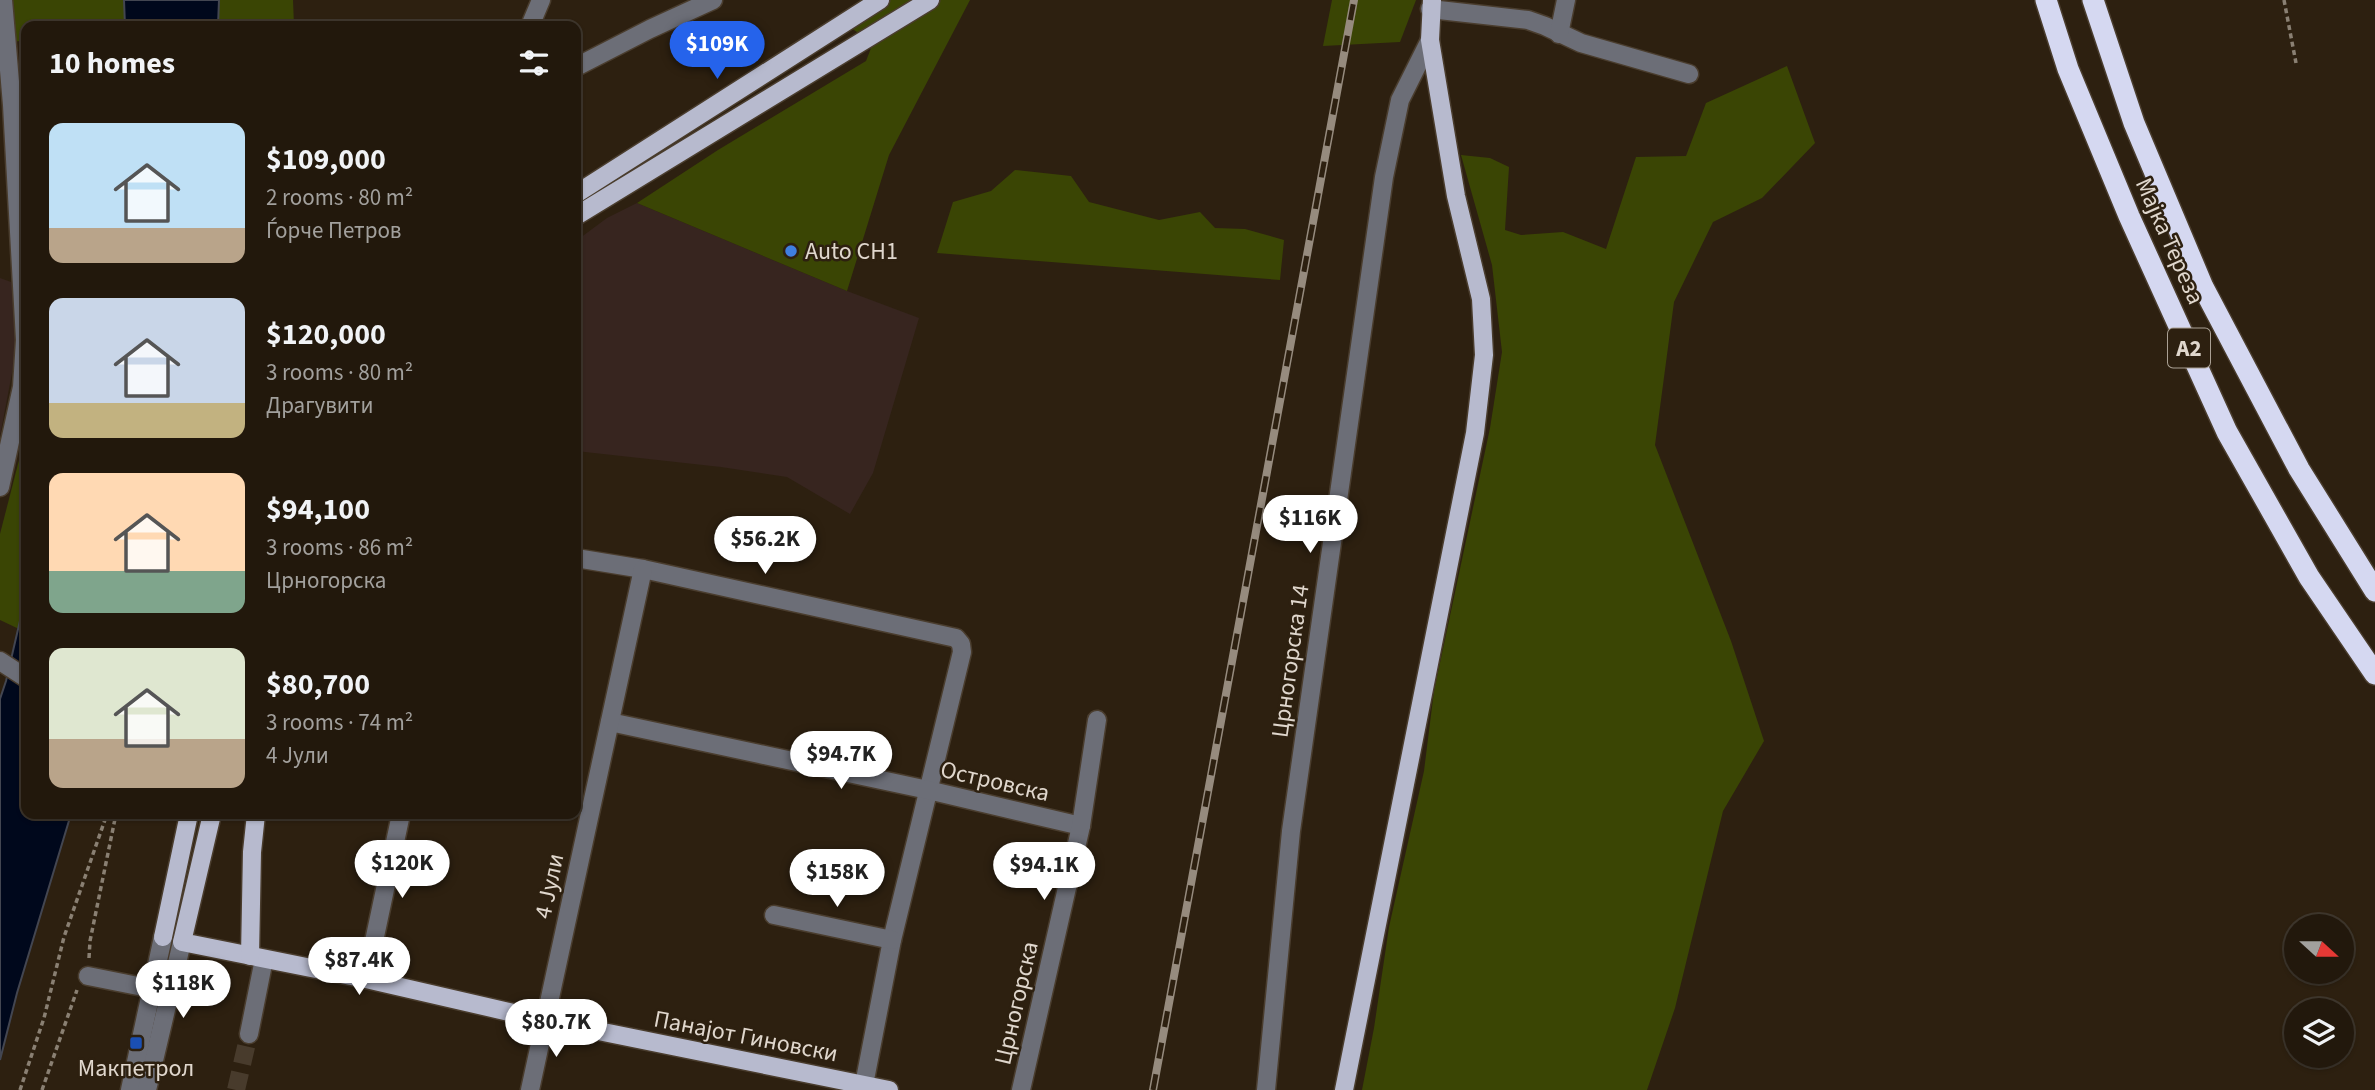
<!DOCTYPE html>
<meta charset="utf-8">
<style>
body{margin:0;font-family:"Source Sans 3",sans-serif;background:#2a2115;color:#f1f3f6;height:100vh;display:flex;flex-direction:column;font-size:26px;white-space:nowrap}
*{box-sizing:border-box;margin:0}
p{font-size:23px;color:#a2a09d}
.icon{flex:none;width:38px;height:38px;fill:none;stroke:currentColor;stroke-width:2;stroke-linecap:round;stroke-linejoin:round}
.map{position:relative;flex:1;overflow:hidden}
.panel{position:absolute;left:21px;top:21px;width:560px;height:798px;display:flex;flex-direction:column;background:#22180c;border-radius:14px;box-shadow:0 2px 5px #0004,0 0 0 2px #3f372d}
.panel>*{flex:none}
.needle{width:46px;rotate:111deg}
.tools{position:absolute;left:2284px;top:914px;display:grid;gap:14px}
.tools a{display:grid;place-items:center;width:70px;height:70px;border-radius:50%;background:#22180c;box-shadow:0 2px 5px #0004,0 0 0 2px #3f372d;font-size:35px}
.price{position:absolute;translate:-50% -60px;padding:0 16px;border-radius:24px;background:#fff;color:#222;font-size:23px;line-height:46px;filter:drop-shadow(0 2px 4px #0008)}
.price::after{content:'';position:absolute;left:50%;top:42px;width:21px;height:16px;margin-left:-10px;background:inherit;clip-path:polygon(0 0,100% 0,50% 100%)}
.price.selected{background:#2563eb;color:#fff}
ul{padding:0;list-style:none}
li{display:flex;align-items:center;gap:21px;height:175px;padding:0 28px}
li span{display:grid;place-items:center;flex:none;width:196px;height:140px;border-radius:14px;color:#555}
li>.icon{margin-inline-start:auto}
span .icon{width:84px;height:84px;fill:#fffc;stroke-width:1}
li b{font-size:30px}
h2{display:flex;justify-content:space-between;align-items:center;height:84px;padding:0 28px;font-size:30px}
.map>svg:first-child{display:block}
.industrial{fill:#37251f}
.green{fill:#3a4504}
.water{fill:#00081c;stroke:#434651;stroke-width:2}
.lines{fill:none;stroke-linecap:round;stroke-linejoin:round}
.minor-tunnel{stroke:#483b2c;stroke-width:18;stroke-dasharray:18 9;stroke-linecap:butt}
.minor-casing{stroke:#4a3d2e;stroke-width:21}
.major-casing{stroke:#4a3d2e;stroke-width:21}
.highway-casing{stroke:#4a3d2e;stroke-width:24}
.path{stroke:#8a8073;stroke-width:3.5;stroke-dasharray:5 3.5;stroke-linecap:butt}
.minor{stroke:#6c6e77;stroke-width:18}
.major{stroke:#b7bace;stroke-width:18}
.highway{stroke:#d5d8f1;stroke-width:21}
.rail-casing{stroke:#968b7e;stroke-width:8}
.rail{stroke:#2d2010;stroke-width:5;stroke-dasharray:16;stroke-linecap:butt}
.shop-dot{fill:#3f7fe0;stroke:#2d2010;stroke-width:2.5}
.transit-dot{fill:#1a4fb4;stroke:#2d2010;stroke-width:2.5}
.labels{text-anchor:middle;stroke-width:5;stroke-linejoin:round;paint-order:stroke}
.shield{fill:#2d2010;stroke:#aaa094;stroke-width:2}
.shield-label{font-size:23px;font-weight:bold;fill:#e0d7cd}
.street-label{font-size:24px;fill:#e0d7cd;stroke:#2d2010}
.poi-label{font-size:24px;fill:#e0d7cd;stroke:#2d2010;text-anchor:start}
</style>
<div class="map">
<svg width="2375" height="1090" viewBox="0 0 2375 1090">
<rect width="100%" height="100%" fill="#2d2010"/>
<g class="industrial">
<polygon points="637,203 847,291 919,318 873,473 850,514 787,477 721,467 576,451 576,241 607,218"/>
<polygon points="0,278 11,282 15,292 16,352 0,436"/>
</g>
<g class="green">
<polygon points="3,0 124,0 125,26 26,26 26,40 7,43"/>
<polygon points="219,0 293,0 294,26 218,26"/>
<polygon points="861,0 970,0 889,155 847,291 637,203 718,150 866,61 873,43 835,17"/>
<polygon points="1332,0 1416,0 1400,42 1323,46"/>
<polygon points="1787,66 1815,143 1762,198 1713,222 1674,302 1655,445 1731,641 1764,741 1723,811 1675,1008 1647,1090 1362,1090 1374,1028 1389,927 1424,771 1434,691 1490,428 1502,352 1492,265 1461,155 1490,158 1509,167 1505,230 1521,235 1563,232 1606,249 1636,157 1686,156 1706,103"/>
<polygon points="1015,170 1071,176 1089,202 1159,220 1200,212 1215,228 1245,229 1284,240 1280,280 937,253 953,202 991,191"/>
<polygon points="26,433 26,595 19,629 0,620 0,534"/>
</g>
<g class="water">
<polygon points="124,0 219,0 218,26 125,26"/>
<polygon points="26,595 26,814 71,814 17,993 0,1060 0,699 6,681"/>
</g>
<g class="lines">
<polyline class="minor-tunnel" points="236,1090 249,1034"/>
<defs>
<g id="minor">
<polyline points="1430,9 1528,20 1545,26 1581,43 1689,74"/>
<polyline points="530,26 541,0"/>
<polyline points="1559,34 1566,0"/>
<polyline points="576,67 650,29 713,0"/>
<polyline points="0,487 22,387 25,340 12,105 3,0"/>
<polyline points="576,558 643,569 956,638 961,644 962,652 892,940 863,1090"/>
<polyline points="0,661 26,678"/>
<polyline points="610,722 928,790 1081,826"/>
<polyline points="774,915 892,940"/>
<polyline points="88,976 153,989"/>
<polyline points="366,979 401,814"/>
<polyline points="249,1034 264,959"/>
<polyline points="130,1090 163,937"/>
<polyline points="147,1090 182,942"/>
<polyline points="530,1090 643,569"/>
<polyline points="1021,1090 1081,826 1097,720"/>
<polyline points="1266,1090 1291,831 1384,177 1400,100 1430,40"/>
</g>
<g id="major">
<polyline points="576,194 880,0"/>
<polyline points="576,216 930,0"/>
<polyline points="212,814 182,942 366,979 544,1020 889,1090"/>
<polyline points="163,937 189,814"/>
<polyline points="250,956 252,852 256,814"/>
<polyline points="1344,1090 1475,433 1484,355 1481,299 1456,196 1430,40 1432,0"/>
</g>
<g id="highway">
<polyline points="2046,0 2068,69 2129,216 2227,432 2309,577 2375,674"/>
<polyline points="2093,0 2134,123 2203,287 2299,469 2375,591"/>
</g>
</defs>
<use href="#minor" class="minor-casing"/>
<use href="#major" class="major-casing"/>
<use href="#highway" class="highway-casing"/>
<g class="path">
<polyline points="2284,0 2296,63"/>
<polyline points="89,958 90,941 116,814"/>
<polyline points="20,1090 44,1018 64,937 107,814"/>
<polyline points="42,1090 77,990"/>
</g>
<use href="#minor" class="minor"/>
<use href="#major" class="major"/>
<use href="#highway" class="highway"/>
<defs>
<polyline id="rail" points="1153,1090 1354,0"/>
</defs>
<use href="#rail" class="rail-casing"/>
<use href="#rail" class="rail"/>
</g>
<circle class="shop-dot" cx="791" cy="251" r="7"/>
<rect class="transit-dot" x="129" y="1036" width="14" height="14" rx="3.5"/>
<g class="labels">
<rect class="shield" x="2168" y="328.5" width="42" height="39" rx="5"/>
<g class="shield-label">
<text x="2189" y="356">A2</text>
</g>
<g class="street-label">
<text transform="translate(2170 241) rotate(66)" y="8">Мајка Тереза</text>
<text transform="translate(1290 661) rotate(-82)" y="8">Црногорска 14</text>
<text transform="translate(995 781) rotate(13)" y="8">Островска</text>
<text transform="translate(549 886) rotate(-78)" y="8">4 Јули</text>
<text transform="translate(1016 1003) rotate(-77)" y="8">Црногорска</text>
<text transform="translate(746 1036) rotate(11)" y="8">Панајот Гиновски</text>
</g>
<g class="poi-label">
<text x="805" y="259">Auto CH1</text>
<text x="136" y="1076" text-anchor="middle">Макпетрол</text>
</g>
</g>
</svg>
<div class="tools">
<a><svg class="needle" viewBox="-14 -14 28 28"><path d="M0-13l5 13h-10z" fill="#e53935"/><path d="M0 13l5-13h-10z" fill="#a2a09d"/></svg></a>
<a><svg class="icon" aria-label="layers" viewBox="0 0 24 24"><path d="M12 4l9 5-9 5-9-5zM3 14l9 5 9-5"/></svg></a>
</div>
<b class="price selected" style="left:717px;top:81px">$109K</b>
<b class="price" style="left:1310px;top:555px">$116K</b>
<b class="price" style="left:765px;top:576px">$56.2K</b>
<b class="price" style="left:841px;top:791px">$94.7K</b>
<b class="price" style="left:402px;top:900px">$120K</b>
<b class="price" style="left:1044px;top:902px">$94.1K</b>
<b class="price" style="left:837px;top:909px">$158K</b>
<b class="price" style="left:359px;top:997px">$87.4K</b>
<b class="price" style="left:183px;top:1020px">$118K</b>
<b class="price" style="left:556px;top:1059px">$80.7K</b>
<section class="panel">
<h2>10 homes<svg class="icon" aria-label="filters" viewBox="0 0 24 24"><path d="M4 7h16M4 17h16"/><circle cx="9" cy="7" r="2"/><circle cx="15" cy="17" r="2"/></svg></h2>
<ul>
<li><span style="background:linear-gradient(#bfe0f5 75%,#b9a48a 0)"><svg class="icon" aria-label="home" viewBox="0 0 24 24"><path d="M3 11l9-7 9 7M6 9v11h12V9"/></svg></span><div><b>$109,000</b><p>2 rooms · 80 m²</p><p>Ѓорче Петров</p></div></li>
<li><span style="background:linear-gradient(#c9d6e8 75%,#c2b280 0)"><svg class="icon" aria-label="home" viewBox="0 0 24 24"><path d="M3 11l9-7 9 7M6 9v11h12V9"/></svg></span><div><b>$120,000</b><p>3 rooms · 80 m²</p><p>Драгувити</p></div></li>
<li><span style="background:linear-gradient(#ffd9b3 70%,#7fa58c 0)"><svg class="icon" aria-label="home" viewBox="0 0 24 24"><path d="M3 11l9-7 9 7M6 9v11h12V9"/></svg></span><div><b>$94,100</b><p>3 rooms · 86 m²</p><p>Црногорска</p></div></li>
<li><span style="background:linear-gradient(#dfe7d0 65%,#b9a48a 0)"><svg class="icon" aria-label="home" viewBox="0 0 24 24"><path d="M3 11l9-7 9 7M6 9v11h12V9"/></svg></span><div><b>$80,700</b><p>3 rooms · 74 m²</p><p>4 Јули</p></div></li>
</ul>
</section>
</div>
